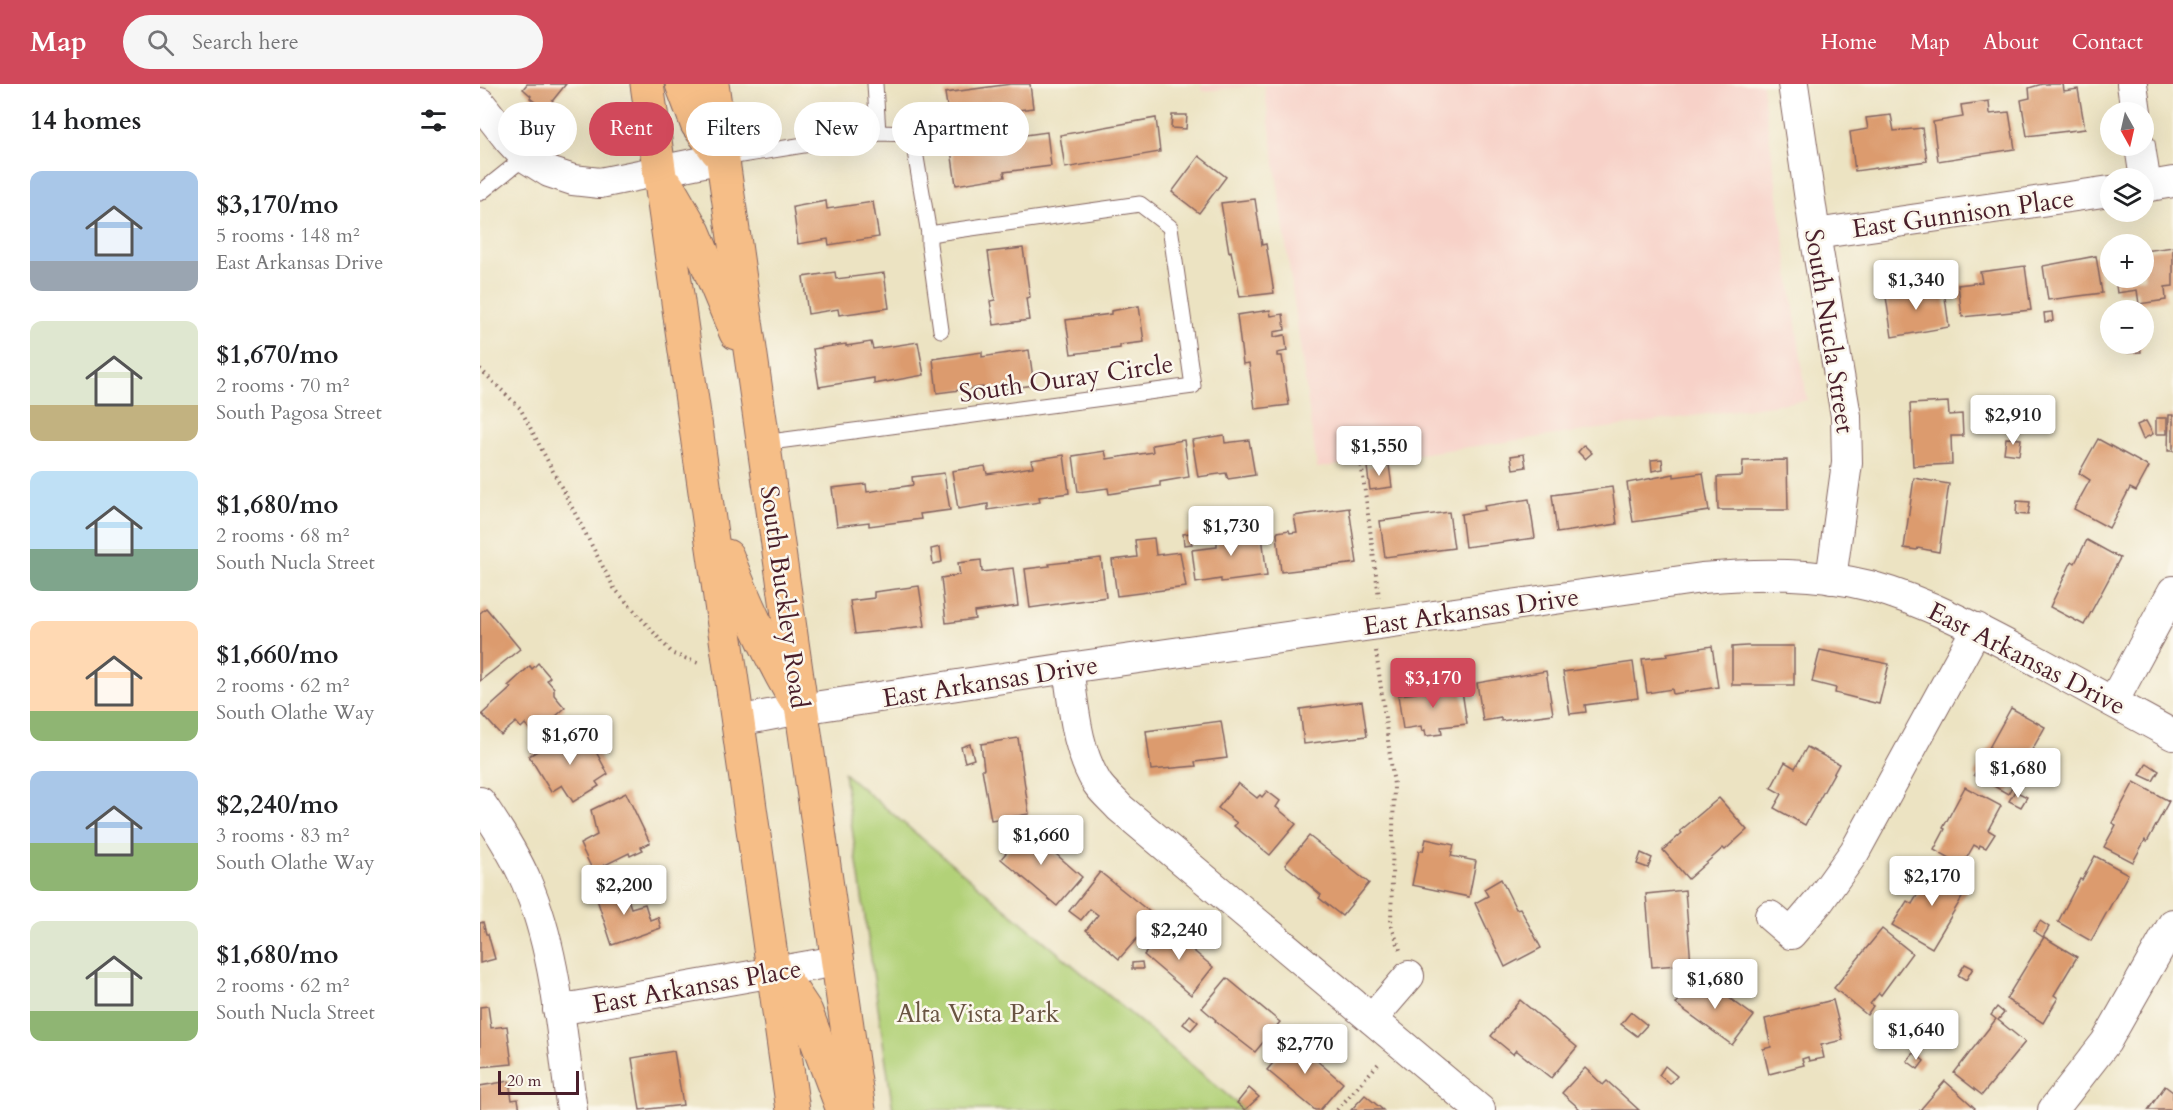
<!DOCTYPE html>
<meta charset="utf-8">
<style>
body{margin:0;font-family:Cardo,serif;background:#f6f6f6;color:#202124;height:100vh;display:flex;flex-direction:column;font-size:22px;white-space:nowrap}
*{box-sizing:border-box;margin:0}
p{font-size:20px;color:#757577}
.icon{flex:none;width:33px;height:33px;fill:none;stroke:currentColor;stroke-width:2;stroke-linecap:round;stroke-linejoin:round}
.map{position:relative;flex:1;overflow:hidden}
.sheet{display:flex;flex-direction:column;background:#fff;width:480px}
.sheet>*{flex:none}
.hud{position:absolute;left:18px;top:18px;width:570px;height:54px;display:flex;gap:12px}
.needle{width:39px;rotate:172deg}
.fabs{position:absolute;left:1620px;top:18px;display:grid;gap:12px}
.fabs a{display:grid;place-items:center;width:54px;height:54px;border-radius:50%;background:#fff;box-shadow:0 6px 24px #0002;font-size:30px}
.scale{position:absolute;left:18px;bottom:15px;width:81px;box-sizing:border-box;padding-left:6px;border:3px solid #4a1f2b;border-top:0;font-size:16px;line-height:21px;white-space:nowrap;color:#4a1f2b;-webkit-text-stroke:4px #fbf7ec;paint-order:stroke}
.price{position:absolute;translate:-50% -51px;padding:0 14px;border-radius:6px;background:#fff;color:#222;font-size:20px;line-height:39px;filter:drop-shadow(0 2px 3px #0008)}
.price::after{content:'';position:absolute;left:50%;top:36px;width:18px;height:14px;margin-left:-9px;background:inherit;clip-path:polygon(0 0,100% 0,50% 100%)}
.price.selected{background:#d1495b;color:#fff}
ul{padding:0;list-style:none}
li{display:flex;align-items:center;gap:18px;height:150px;padding:0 30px}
li span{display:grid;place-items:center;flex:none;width:168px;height:120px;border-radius:12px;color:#555}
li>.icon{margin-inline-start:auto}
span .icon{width:72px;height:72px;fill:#fffc;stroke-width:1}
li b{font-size:26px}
h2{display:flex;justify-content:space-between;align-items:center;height:72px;padding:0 30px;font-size:26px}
.tag{padding:0 21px;border-radius:27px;background:#fff;box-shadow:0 6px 24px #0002;font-size:21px;line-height:54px}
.tag.selected{background:#d1495b;color:#fff}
header{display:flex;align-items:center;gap:36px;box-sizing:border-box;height:84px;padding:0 30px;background:#d1495b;color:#fff}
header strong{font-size:28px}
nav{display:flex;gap:33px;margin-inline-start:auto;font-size:21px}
.search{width:420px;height:54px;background:#f6f6f6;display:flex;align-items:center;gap:15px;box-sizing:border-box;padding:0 21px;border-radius:33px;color:#757577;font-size:22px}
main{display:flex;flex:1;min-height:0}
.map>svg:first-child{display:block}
.built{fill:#f7d1c8}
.green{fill:#b2d178;stroke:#7e7852;stroke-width:1.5}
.building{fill:#dc9b6e}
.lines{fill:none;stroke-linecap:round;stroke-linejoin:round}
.lane-casing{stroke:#836460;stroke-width:17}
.street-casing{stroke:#836460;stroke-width:32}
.primary-casing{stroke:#836460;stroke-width:35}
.path{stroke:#836460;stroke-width:4;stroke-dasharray:1.5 4.5;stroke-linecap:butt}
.lane{stroke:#fff;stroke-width:15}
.street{stroke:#fff;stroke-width:30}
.primary{stroke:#f6be87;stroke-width:33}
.labels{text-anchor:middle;stroke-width:5;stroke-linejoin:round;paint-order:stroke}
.street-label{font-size:26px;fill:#4a1f2b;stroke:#fbf7ec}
.park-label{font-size:26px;fill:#695442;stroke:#fbf7ec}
</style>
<header>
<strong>Map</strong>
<div class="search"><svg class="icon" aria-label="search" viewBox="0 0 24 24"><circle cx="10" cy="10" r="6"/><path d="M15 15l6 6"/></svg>Search here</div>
<nav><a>Home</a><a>Map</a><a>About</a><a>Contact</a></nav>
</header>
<main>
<section class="sheet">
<h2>14 homes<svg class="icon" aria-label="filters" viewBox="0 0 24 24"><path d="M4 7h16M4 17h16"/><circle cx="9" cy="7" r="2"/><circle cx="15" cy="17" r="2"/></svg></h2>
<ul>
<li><span style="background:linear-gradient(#a9c7e8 75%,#9aa5b1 0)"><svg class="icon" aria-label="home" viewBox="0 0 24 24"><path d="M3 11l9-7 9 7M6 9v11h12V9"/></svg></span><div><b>$3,170/mo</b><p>5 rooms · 148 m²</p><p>East Arkansas Drive</p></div></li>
<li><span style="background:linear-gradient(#dfe7d0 70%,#c2b280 0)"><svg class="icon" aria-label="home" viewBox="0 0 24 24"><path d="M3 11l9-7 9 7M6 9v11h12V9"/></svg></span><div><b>$1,670/mo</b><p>2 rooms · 70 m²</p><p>South Pagosa Street</p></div></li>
<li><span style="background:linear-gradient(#bfe0f5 65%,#7fa58c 0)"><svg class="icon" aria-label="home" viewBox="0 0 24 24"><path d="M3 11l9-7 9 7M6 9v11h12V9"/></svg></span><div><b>$1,680/mo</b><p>2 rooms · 68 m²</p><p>South Nucla Street</p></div></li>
<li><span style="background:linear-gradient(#ffd9b3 75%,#8fb573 0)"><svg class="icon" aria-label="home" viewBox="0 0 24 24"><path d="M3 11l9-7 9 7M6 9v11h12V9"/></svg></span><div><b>$1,660/mo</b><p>2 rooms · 62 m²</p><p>South Olathe Way</p></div></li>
<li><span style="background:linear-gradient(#a9c7e8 60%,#8fb573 0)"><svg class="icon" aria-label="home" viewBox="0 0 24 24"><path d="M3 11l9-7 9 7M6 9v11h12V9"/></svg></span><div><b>$2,240/mo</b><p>3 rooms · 83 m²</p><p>South Olathe Way</p></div></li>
<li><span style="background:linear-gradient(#dfe7d0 75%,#8fb573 0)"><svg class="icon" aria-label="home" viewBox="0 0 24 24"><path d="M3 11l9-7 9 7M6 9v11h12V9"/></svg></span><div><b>$1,680/mo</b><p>2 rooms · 62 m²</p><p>South Nucla Street</p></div></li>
</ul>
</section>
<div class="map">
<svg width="1693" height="1026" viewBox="0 0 1693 1026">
<rect width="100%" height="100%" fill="#fbf7ec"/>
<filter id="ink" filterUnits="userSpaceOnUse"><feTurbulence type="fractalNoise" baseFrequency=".0167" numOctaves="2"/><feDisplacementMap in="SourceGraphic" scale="12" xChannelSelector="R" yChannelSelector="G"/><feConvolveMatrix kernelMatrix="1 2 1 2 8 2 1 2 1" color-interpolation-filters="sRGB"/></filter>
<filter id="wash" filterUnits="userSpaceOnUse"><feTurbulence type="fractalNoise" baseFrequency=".008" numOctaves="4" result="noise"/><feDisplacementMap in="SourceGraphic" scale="24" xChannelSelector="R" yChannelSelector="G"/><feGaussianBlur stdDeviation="1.35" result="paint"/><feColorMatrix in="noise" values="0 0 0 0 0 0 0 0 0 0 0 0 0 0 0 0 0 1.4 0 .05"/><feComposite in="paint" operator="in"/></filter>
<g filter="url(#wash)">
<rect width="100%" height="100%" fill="#ece3c2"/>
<polygon class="built" points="721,0 1282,0 1327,316 837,384 784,1 722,7"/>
<polygon class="green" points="364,689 765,1026 413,1026"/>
<g id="blocks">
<g class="building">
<polygon points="47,0 86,0 65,26 50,14 51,12 43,5"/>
<polygon points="531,0 550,0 553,24 469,35 465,9"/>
<polygon points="1562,0 1583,0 1584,7 1598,5 1605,45 1547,52 1541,16 1550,14 1549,4"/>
<polygon points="1509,17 1510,30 1529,28 1535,65 1458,77 1453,38 1483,33 1481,21"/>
<polygon points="692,31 707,31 706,45 691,44"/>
<polygon points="1411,31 1414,47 1442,44 1447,77 1375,87 1370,48 1388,45 1386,34"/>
<polygon points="676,34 680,68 585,84 580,51"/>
<polygon points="567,48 571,82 524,88 525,93 476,101 471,66 517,60 516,55"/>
<polygon points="719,72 746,93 719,129 692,108"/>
<polygon points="775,115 782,161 786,160 794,209 760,213 751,167 749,168 741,119"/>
<polygon points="346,117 347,125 393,118 399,153 349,161 348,155 318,160 313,123"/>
<polygon points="1693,163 1693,202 1685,203 1686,216 1659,220 1657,206 1637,209 1635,194 1664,194 1664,167"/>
<polygon points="543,164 550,213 546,214 549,236 514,241 510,217 515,216 508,168"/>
<polygon points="1616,172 1622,209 1568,216 1563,182"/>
<polygon points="1545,182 1551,226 1482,233 1478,201 1502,198 1500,188"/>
<polygon points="355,188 356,195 404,189 409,224 359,231 358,225 328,230 323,193"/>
<polygon points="1434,202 1435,209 1464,206 1469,243 1412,253 1405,206"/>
<polygon points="659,222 664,258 640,261 640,264 591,270 586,236 631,230 631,227"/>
<polygon points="790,226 791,232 803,230 805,246 794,248 794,253 805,251 807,267 797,269 797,272 802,272 809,321 775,325 769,279 763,280 757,231"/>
<polygon points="1572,228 1573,237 1565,238 1564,229"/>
<polygon points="391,258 393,265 438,258 444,291 394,300 394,294 339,303 333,265 366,260 366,262"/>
<polygon points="1647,260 1660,260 1661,268 1648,269"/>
<polygon points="549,266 554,301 504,308 503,303 457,309 453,275 502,268 502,273"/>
<polygon points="1468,318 1469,331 1482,330 1483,352 1471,352 1472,380 1433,382 1430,320"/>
<polygon points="1689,331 1693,331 1693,367 1688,367"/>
<rect x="1676" y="334" width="11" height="16"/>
<polygon points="1666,337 1673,350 1663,355 1657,341"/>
<polygon points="744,351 745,359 769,356 775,391 748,395 746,389 718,393 712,356"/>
<polygon points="1526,354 1541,355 1539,371 1524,369"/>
<polygon points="1618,355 1669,383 1656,407 1650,404 1629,444 1594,425 1610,396 1599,389"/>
<polygon points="704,356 709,393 680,398 680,402 629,410 628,404 598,408 593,372 625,367 627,375 673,368 672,361"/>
<polygon points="1104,361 1112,369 1105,375 1098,368"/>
<polygon points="1044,370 1046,383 1033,385 1031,372"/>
<polygon points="584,371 589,409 559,413 560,418 508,426 508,420 478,425 472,387 505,382 507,390 553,383 551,376"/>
<polygon points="1182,375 1183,385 1172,387 1171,376"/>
<polygon points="1307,376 1308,426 1238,426 1237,393 1262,392 1263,377"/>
<polygon points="909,381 912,403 890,406 887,383"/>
<polygon points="464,389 470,426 440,430 441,435 389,442 389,438 357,442 352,404 386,400 387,408 433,401 432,393"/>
<polygon points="1223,389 1229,427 1153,438 1147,399 1194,390 1194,393"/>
<polygon points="1434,394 1469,400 1459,468 1438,464 1437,466 1424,464"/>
<polygon points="1132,403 1137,440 1077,449 1072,411"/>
<polygon points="1049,415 1055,454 985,463 981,430 1005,426 1004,422"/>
<polygon points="1537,417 1550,418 1548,431 1536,430"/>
<polygon points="869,424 877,479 801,488 797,450 798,448 809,446 810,449 817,448 814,432"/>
<polygon points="969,428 974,464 905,473 900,437"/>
<polygon points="764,441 765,450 780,447 780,452 782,452 787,492 741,498 741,495 716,499 712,466 737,463 737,446"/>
<polygon points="710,449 712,460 704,461 703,450"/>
<polygon points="674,454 676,471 700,468 706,503 637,512 632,476 657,473 655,456"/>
<polygon points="1607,456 1640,474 1604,541 1570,523 1592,477 1595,479"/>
<polygon points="460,463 462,478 453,480 451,465"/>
<polygon points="621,474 626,513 550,524 545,485 570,482 569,480"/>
<polygon points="501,476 502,488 533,484 538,522 494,528 495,535 466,539 461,494 480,491 478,479"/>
<polygon points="439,502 445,542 375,550 370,517 394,514 394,508"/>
<polygon points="6,524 40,565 0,597 0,529"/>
<polygon points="1232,562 1238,603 1193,610 1192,605 1167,609 1162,575 1188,572 1187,569"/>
<polygon points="1266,562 1314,562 1314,601 1252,601 1252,563"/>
<polygon points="1340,566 1409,580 1399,620 1355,609 1356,604 1332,598"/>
<polygon points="1153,578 1158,614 1105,621 1106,628 1090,630 1083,588"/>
<polygon points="58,579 70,593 67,596 74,604 74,611 85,624 55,651 45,640 41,644 36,638 21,651 2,630 31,604 28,602 50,582 52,585"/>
<polygon points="1066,587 1073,630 1021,637 1021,634 1003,637 997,599"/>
<polygon points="981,600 987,640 961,643 962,650 946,652 945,646 942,647 941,642 923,645 918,611 936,609 935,606"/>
<polygon points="882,617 887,652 824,660 820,625"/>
<polygon points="1531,624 1565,643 1552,666 1554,667 1542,689 1540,688 1528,710 1494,691"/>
<polygon points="741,637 747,674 715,678 716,682 671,686 666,647"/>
<polygon points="88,648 93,656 99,653 100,655 107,651 128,690 116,698 119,702 93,718 82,701 71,708 49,672"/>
<polygon points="538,654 549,730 511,736 502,685 504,685 501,660"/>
<polygon points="490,660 494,675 485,678 481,663"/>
<polygon points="1327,663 1359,680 1325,741 1294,724 1302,710 1291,704 1305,678 1315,684"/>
<polygon points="1667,679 1679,687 1673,697 1660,691"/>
<polygon points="1654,698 1689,717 1667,758 1665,756 1653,778 1624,763 1636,741 1632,739"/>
<polygon points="758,699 777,714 780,711 782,713 787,707 800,717 796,723 816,740 790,771 754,742 757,739 738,724"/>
<polygon points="1485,703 1521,722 1508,746 1515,750 1506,764 1500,761 1499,764 1494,761 1482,782 1454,766 1465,745 1463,744"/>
<polygon points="1535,707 1547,713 1541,723 1529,717"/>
<polygon points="146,709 170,759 161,763 163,766 150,772 149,769 113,787 100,760 117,751 111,726"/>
<polygon points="1239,714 1267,746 1245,766 1243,764 1208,795 1183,766 1202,749 1200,747"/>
<polygon points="550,740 572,758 568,763 602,793 577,822 521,775"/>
<polygon points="829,752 889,799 862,832 839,814 841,811 805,781"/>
<polygon points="946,755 974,761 971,772 996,777 989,813 932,801 939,767 943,767"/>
<polygon points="1161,769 1172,774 1168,784 1157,780"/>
<polygon points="1615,772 1648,790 1611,857 1578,838 1600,795 1602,796"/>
<polygon points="1455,781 1489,802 1452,864 1412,841 1427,817 1432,820"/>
<polygon points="620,788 676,833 639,875 606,846 618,831 610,825 601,836 589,827"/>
<polygon points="1021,795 1036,825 1040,824 1061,864 1025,883 995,819 1008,812 1004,805"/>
<polygon points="143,800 151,824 165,820 170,836 178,833 181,844 132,861 115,809"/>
<polygon points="1205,806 1211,880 1172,883 1166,810"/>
<polygon points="1560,837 1569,843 1563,853 1554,847"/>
<polygon points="3,838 6,850 8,850 15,875 0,879 0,839"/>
<polygon points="686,844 733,883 711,911 664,871"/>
<polygon points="1402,845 1432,869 1401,911 1399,909 1390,920 1393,922 1387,931 1354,904"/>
<polygon points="1564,853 1597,873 1574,911 1578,914 1563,939 1526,915"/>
<polygon points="662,878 663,885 652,885 652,879"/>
<polygon points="1485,880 1493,884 1486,896 1478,891"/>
<polygon points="1217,891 1274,932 1252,961 1196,920"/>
<polygon points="747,894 800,938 775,968 735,937 736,936 722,924"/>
<polygon points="1040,916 1097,963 1071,994 1036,966 1033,970 1011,952"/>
<polygon points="1353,916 1363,956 1341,961 1344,974 1329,977 1328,973 1322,975 1324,981 1289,990 1283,965 1291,963 1285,935 1309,929 1308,927"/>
<polygon points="8,922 11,944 27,942 32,980 0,983 0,923"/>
<polygon points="1517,923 1524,929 1518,936 1545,958 1502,1011 1474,989 1516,935 1511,931"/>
<polygon points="1151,928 1167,941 1157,952 1141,940"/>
<polygon points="710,931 718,938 711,946 703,940"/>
<polygon points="817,951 833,964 828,969 863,999 840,1026 835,1026 787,986"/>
<polygon points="194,967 203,1021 160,1026 152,974"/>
<polygon points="1434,969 1444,977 1438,985 1427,977"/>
<polygon points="1185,982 1197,992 1190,1000 1179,991"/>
<polygon points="1105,984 1123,1001 1127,997 1159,1026 1101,1026 1082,1009"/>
<polygon points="29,997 32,1016 38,1015 40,1026 0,1026 0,1002"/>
<polygon points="1465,997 1495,1024 1493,1026 1440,1026"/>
<polygon points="1685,1002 1693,1008 1693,1026 1668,1026"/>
<polygon points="769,1004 779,1013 765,1026 757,1019"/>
<polygon points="885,1011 903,1026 871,1026"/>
</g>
</g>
</g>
<g filter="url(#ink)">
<use href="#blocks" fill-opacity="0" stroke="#836460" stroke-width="1.5"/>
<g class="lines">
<defs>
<g id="lane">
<polyline points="395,0 398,49"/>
<polyline points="243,74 398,49 432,50 449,150 449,160 461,246"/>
<polyline points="0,109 45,73"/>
<polyline points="283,359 713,302 690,143 660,120 449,150"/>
</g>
<g id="street">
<polyline points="1313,0 1335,150 1366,332 1367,379 1351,495"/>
<polyline points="1652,0 1656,28"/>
<polyline points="0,19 29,56 45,73 69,88 93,96 120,99 243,74"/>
<polyline points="1660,62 1666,102"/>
<polyline points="1664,103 1693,98"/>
<polyline points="1335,150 1630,107"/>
<path d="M 588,584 C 594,623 596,665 617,699 C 623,708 632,715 640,724 L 1000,1026"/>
<polyline points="1633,618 1693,507"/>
<path d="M 257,637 L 321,625 L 588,584 L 1222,494 C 1278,489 1336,488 1390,502 C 1451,519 1505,549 1561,579 C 1605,603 1649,627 1693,651"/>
<path d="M 0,718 C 17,743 34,769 46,797 C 77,868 81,950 92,1026"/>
<polyline points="1290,832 1311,850 1340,816 1375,767 1497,544"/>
<polyline points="78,926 357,877"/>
<polyline points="892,935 929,892"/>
<polyline points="1573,1026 1626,958 1693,840"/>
</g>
<g id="primary">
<polyline points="167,0 313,1026"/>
<polyline points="202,0 217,40 237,67"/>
<polyline points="232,0 379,1026"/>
<polyline points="188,103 214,148 256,249"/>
<path d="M 247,472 C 266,521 287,567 313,612"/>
<polyline points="293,889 308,901 326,928 363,1026"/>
</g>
</defs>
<use href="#lane" class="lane-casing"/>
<use href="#street" class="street-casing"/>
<use href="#primary" class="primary-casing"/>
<g class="path">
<polyline points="0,285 40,324 134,504 193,570 219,579"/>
<polyline points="880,370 899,513"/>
<polyline points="896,567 914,701 911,840 920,866"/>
<polyline points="857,1026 899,979"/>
</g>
<use href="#lane" class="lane"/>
<use href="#street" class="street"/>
<use href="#primary" class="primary"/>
</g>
</g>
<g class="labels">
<g class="street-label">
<text transform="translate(1483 129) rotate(-8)" y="9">East Gunnison Place</text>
<text transform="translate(1350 247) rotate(81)" y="9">South Nucla Street</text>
<text transform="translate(586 294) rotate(-8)" y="9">South Ouray Circle</text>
<text transform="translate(305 513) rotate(82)" y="9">South Buckley Road</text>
<text transform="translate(991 527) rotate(-8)" y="9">East Arkansas Drive</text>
<text transform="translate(1547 574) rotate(27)" y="9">East Arkansas Drive</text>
<text transform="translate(510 597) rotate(-9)" y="9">East Arkansas Drive</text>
<text transform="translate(217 902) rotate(-10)" y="9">East Arkansas Place</text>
</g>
<g class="park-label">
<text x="498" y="938">Alta Vista Park</text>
</g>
</g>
</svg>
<div class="fabs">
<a><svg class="needle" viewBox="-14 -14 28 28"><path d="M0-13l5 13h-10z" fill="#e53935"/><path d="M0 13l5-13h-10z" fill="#757577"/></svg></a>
<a><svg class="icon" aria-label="layers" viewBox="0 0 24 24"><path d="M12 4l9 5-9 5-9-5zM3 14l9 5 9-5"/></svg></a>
<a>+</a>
<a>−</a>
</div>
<div class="scale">20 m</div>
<b class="price" style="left:1436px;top:227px">$1,340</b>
<b class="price" style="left:1533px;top:362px">$2,910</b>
<b class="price" style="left:899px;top:393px">$1,550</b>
<b class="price" style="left:751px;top:473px">$1,730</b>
<b class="price selected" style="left:953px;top:625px">$3,170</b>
<b class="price" style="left:90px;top:682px">$1,670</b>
<b class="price" style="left:1538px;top:715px">$1,680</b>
<b class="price" style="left:561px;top:782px">$1,660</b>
<b class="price" style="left:1452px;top:823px">$2,170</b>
<b class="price" style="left:144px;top:832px">$2,200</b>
<b class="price" style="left:699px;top:877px">$2,240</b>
<b class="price" style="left:1235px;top:926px">$1,680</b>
<b class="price" style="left:1436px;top:977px">$1,640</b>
<b class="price" style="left:825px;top:991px">$2,770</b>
<div class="hud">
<a class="tag">Buy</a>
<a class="tag selected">Rent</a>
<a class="tag">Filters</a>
<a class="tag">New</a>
<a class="tag">Apartment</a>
</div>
</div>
</main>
